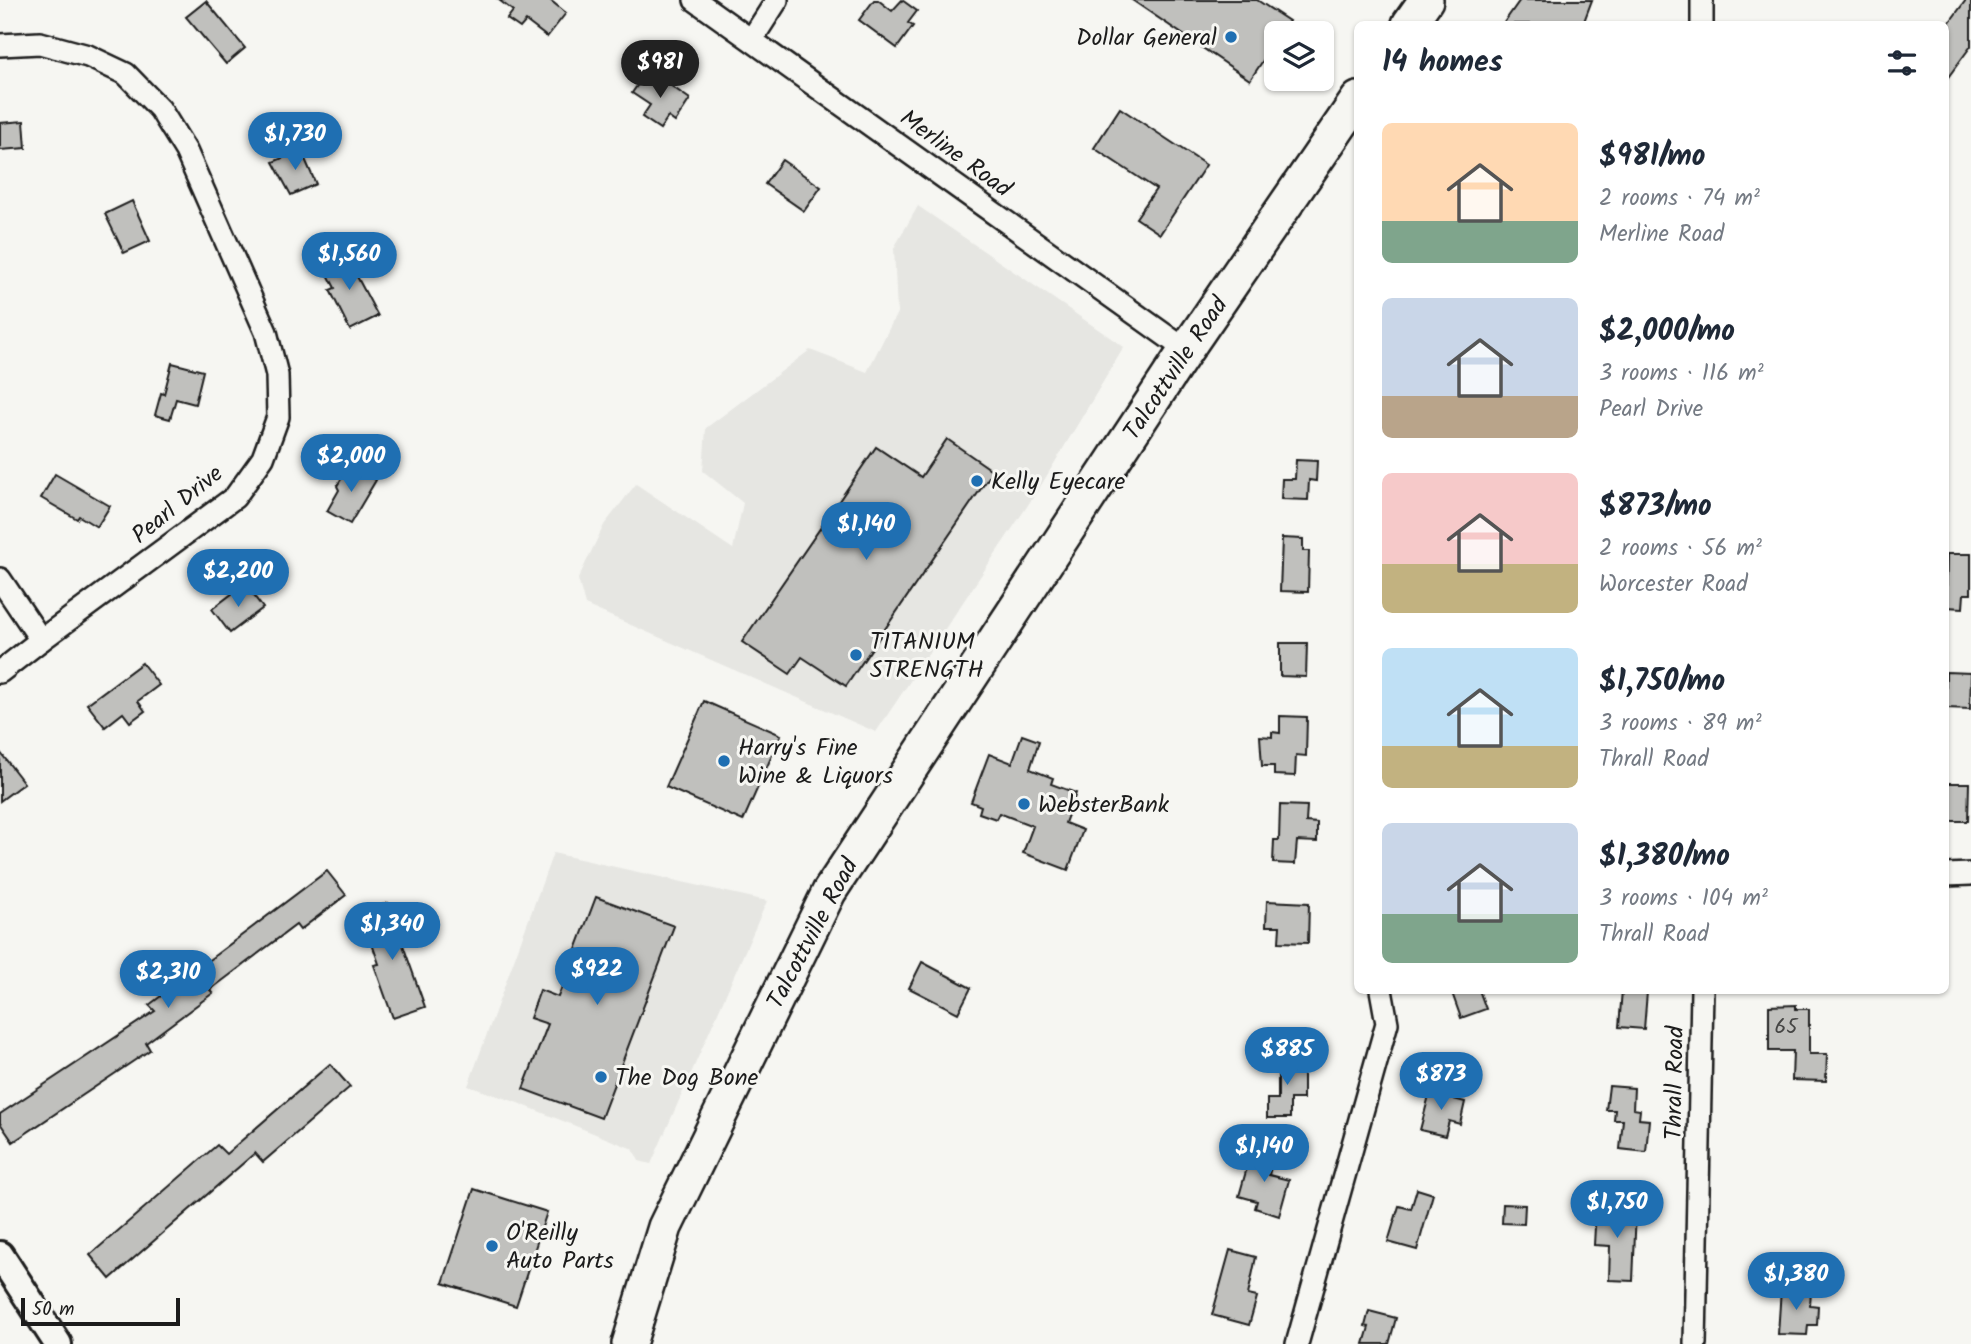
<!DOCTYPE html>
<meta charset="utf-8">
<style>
body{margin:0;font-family:Kalam,sans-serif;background:#f6f6f7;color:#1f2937;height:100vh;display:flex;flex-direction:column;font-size:26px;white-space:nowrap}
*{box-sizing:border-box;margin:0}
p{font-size:23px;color:#747a83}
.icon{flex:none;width:38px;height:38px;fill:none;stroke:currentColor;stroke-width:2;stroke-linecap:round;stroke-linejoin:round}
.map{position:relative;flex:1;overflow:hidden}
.drawer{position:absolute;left:1354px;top:21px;width:595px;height:973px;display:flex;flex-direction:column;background:#fff;border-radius:10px;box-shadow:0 2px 5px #0004}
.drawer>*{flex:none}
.fabs{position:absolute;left:1264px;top:21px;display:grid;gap:14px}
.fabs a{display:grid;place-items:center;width:70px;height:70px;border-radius:10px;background:#fff;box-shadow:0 2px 5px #0004;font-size:35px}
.scale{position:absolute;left:21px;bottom:18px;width:159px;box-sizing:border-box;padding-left:7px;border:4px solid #1c1c1c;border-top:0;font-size:19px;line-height:24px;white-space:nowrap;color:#1c1c1c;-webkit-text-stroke:5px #f6f6f2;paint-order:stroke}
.price{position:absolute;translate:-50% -60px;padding:0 16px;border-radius:24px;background:#1f6fb2;color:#fff;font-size:23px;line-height:46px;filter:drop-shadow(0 2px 4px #0008)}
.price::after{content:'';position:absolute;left:50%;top:42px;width:21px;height:16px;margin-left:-10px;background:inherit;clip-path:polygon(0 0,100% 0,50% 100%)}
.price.current{background:#222;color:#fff}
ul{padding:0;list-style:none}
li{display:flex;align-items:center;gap:21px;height:175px;padding:0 28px}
li span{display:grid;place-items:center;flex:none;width:196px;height:140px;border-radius:10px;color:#555}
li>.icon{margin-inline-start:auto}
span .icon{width:84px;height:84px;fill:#fffc;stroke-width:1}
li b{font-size:30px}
h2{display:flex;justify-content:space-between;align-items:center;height:84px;padding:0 28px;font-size:30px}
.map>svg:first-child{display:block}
.built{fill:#e6e6e2}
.building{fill:#c0c0bd;stroke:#1c1c1c;stroke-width:2}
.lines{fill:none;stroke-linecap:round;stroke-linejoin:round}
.minor-casing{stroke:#1c1c1c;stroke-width:26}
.tertiary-casing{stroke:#1c1c1c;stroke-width:32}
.primary-casing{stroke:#1c1c1c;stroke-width:38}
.minor{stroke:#f6f6f2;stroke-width:21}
.tertiary{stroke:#f6f6f2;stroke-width:26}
.primary{stroke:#f6f6f2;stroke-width:33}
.poi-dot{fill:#1f6fb2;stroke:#f6f6f2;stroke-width:2.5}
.labels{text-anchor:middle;stroke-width:6;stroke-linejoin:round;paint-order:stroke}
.number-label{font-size:21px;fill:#454544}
.poi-label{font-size:24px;fill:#1c1c1c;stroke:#f6f6f2;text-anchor:start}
.street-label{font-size:24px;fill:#1c1c1c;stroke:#f6f6f2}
</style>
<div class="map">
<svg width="1971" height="1344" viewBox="0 0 1971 1344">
<rect width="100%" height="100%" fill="#f6f6f2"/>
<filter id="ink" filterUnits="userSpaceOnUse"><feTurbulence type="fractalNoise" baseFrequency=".0143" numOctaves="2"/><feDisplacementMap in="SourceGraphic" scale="14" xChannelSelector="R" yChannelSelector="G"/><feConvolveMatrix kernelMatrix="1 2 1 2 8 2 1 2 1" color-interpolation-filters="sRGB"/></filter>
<g filter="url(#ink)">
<g class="built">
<polygon points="918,206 1124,347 1040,487 876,732 585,605 578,579 604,525 636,484 733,549 743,503 703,471 706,428 810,350 867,372 897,313 894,248"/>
<polygon points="553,853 767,901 651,1164 639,1161 633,1149 513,1101 468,1086"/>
</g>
<g class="building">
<polygon points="499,0 550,0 566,13 547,37 526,21 520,28 507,19 513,11"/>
<polygon points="874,0 878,0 892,11 902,0 917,11 908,23 913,26 897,48 859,20"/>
<polygon points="1132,0 1257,0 1289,21 1281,33 1276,33 1276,41 1250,80"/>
<polygon points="1520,0 1592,0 1583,24 1503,24"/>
<polygon points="1966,0 1971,0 1971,46 1946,80 1946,27"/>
<polygon points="206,1 245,48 226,64 186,17"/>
<polygon points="648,70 690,99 675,122 668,117 660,129 642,117 650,105 632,93"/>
<polygon points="1120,108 1206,165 1160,234 1136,218 1156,189 1094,148"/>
<polygon points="24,121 26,148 0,150 0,123"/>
<polygon points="301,150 316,184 291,195 273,162"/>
<polygon points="782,160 821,187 804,211 765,184"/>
<polygon points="132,201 150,241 124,253 105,214"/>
<polygon points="344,252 378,316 350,330 330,290 335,288 322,263"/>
<polygon points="172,363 203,371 195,404 176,399 170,419 155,415 161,393 164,394"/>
<polygon points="947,439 993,471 846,686 802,657 790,674 742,642 876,447 921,477"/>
<polygon points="1296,460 1317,461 1316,481 1309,480 1308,500 1281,499 1282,479 1295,479"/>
<polygon points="350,464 376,480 350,524 327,511 339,490 337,486"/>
<polygon points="55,474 110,506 97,527 79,516 77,519 41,498"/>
<polygon points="1282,538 1303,539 1303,551 1309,551 1308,592 1280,591"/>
<polygon points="1947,554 1971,554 1971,594 1964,594 1963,608 1946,607"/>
<polygon points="245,584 263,608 230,633 212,609"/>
<polygon points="1280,643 1307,643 1306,677 1280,676"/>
<polygon points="142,663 159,685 138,701 145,711 130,722 123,713 105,727 87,704"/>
<polygon points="1946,672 1971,673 1970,709 1946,708"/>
<polygon points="704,701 781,735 743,821 666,787"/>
<polygon points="1280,716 1307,717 1306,756 1296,755 1295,776 1274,775 1274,766 1262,766 1260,736 1272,737 1272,732 1280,733"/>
<polygon points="1022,735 1039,741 1030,769 1053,778 1051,784 1076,793 1065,823 1083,830 1068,870 1023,853 1033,826 999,813 996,819 979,813 981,806 971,802 989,754 1012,763"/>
<polygon points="0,752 24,783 0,801"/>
<polygon points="1946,783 1969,783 1968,821 1946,821"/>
<polygon points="1280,805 1307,806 1306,822 1317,823 1317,842 1297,841 1295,864 1273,863 1274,840 1279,840"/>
<polygon points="327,871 346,895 300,930 296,925 210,990 213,993 146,1043 150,1050 13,1142 0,1123 0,1114 155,1011 149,1005"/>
<polygon points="596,897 674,926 601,1118 523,1089 548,1024 530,1018 540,990 558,997"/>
<polygon points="1267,901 1309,903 1308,943 1279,942 1280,926 1266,926"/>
<polygon points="388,903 425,1007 393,1018 374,965 379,964 361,912"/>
<polygon points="922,962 971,988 958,1013 909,988"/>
<polygon points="1451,990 1479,990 1486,1009 1461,1018"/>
<polygon points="1622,990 1647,992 1644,1029 1619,1027"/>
<polygon points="1796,1005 1796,1009 1809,1009 1809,1054 1827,1054 1826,1081 1792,1080 1793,1051 1769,1051 1769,1006"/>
<polygon points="1278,1057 1303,1057 1303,1099 1290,1099 1290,1118 1267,1118 1267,1099 1278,1099"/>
<polygon points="330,1064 350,1087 263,1162 255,1153 110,1279 90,1255 217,1145 226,1154"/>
<polygon points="1609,1086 1634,1088 1633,1109 1640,1110 1639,1119 1649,1120 1646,1152 1620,1149 1623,1120 1614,1120 1615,1110 1606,1110"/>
<polygon points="1431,1088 1456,1094 1454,1099 1465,1102 1460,1124 1449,1121 1445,1136 1420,1130"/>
<polygon points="1252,1150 1274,1156 1269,1175 1289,1180 1279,1216 1255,1208 1257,1201 1239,1196"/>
<polygon points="474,1189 547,1212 516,1306 443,1283"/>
<polygon points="1417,1189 1433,1194 1417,1250 1388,1242 1399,1206 1411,1209"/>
<polygon points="1503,1204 1525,1205 1524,1224 1502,1223"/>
<polygon points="1596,1208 1636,1210 1633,1281 1609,1280 1610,1246 1594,1245"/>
<polygon points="1230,1250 1256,1257 1248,1295 1257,1297 1249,1325 1212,1315"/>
<polygon points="1781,1289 1811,1291 1810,1305 1818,1306 1817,1325 1808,1325 1807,1335 1778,1334"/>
<polygon points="1369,1311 1396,1318 1389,1344 1364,1344 1369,1327 1365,1326"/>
</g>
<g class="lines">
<defs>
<g id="minor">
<polyline points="695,0 1186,350"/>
<polyline points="1702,0 1702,24"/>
<polyline points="752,39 777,0"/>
<polyline points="0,45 40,43 88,56 126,74 160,109 186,151 266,332 277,375 278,417 263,458 235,497 41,640 0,579"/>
<polyline points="0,672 41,640"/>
<polyline points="1946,875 1971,874"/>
<polyline points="1297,1344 1387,1023 1381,990"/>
<polyline points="1695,1344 1702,990"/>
</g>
<polyline id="tertiary" points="0,1255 58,1344"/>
<g id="primary">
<polyline points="1409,24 1426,0"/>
<polyline points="629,1344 665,1227 829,892 1186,350 1358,99"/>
</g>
</defs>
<use href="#minor" class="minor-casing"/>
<use href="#tertiary" class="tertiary-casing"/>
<use href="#primary" class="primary-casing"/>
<use href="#minor" class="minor"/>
<use href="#tertiary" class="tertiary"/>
<use href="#primary" class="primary"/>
</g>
</g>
<g class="poi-dot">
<circle cx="1231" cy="37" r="7"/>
<circle cx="977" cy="481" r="7"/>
<circle cx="856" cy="655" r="7"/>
<circle cx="724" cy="761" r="7"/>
<circle cx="1024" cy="804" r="7"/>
<circle cx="601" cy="1077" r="7"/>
<circle cx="492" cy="1246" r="7"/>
</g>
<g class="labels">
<g class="number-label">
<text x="1786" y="1033">65</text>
</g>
<g class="poi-label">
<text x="1217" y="45" text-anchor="end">Dollar General</text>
<text x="991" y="489">Kelly Eyecare</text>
<text x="870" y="649">TITANIUM<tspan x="870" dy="28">STRENGTH</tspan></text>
<text x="738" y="755">Harry's Fine<tspan x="738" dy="28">Wine &amp; Liquors</tspan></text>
<text x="1038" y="812">WebsterBank</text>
<text x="615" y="1085">The Dog Bone</text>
<text x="506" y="1240">O'Reilly<tspan x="506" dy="28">Auto Parts</tspan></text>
</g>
<g class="street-label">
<text transform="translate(956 153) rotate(36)" y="8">Merline Road</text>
<text transform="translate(1175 368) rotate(-56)" y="8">Talcottville Road</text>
<text transform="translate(177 504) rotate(-39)" y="8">Pearl Drive</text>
<text transform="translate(812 933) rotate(-62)" y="8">Talcottville Road</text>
<text transform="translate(1674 1083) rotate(-89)" y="8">Thrall Road</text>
</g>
</g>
</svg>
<div class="fabs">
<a><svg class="icon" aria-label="layers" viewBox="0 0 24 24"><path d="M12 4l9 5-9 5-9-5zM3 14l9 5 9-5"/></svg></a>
</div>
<div class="scale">50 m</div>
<b class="price current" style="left:660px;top:100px">$981</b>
<b class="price" style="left:295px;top:172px">$1,730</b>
<b class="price" style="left:349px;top:292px">$1,560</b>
<b class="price" style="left:351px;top:494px">$2,000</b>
<b class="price" style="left:866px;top:562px">$1,140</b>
<b class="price" style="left:238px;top:609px">$2,200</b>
<b class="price" style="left:392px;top:962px">$1,340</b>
<b class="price" style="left:597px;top:1007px">$922</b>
<b class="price" style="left:168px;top:1010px">$2,310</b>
<b class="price" style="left:1287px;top:1087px">$885</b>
<b class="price" style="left:1441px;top:1112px">$873</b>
<b class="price" style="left:1264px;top:1184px">$1,140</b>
<b class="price" style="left:1617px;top:1240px">$1,750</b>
<b class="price" style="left:1796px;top:1312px">$1,380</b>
<section class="drawer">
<h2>14 homes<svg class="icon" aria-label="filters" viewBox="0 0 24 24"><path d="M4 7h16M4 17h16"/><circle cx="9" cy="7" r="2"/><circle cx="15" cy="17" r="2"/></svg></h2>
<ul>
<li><span style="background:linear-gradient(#ffd9b3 70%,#7fa58c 0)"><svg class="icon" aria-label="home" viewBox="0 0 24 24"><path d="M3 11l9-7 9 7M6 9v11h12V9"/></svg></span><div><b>$981/mo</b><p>2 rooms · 74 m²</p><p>Merline Road</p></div></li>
<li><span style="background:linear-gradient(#c9d6e8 70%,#b9a48a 0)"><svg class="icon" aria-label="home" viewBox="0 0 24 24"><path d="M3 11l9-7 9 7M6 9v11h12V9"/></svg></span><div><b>$2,000/mo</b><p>3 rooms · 116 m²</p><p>Pearl Drive</p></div></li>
<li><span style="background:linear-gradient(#f6c9c9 65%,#c2b280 0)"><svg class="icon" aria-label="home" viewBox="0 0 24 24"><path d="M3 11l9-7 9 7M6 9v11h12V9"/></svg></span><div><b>$873/mo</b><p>2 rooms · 56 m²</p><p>Worcester Road</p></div></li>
<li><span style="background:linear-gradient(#bfe0f5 70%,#c2b280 0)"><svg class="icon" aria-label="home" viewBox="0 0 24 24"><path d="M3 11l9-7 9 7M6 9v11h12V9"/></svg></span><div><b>$1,750/mo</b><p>3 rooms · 89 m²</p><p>Thrall Road</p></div></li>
<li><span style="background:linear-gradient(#c9d6e8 65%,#7fa58c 0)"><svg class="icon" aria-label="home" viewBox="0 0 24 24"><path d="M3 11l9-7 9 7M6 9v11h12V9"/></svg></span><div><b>$1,380/mo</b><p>3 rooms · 104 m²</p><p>Thrall Road</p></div></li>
</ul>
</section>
</div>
